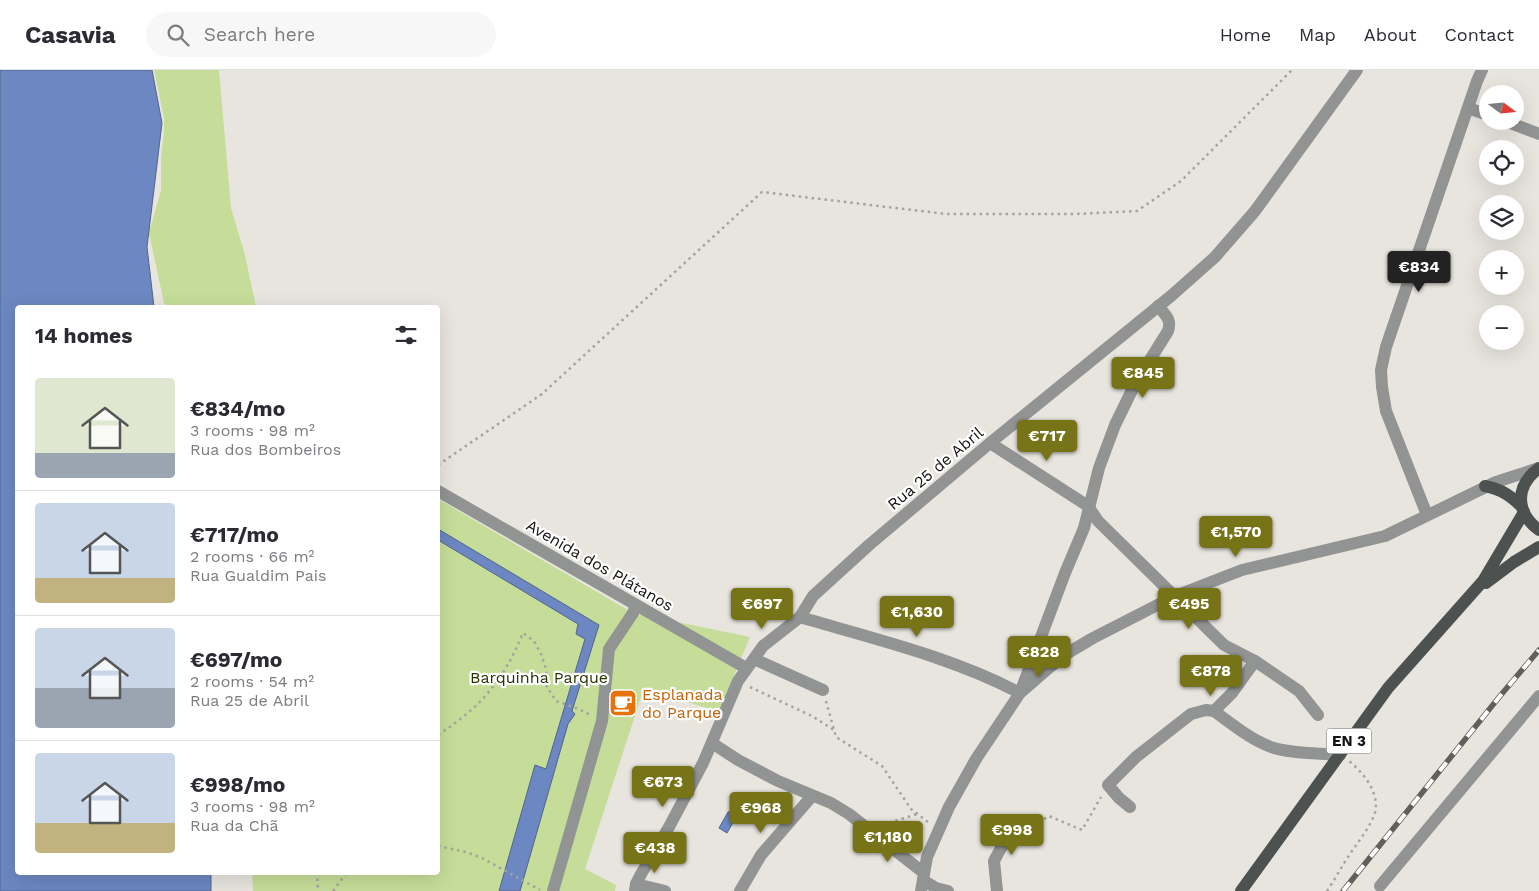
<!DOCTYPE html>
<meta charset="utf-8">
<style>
body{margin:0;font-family:"Work Sans",sans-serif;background:#f7f7f7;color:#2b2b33;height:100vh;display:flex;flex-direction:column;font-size:19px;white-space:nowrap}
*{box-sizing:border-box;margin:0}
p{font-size:16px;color:#7c7c81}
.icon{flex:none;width:28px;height:28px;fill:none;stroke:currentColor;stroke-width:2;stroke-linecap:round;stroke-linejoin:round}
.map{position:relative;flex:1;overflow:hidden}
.drawer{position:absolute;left:15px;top:235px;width:425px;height:570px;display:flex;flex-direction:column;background:#fff;border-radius:5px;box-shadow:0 5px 20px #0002}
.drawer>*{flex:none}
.needle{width:32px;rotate:106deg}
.fabs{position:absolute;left:1479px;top:15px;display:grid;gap:10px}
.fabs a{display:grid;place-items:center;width:45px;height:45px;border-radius:50%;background:#fff;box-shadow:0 5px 20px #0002;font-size:25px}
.price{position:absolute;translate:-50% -42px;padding:0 11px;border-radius:5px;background:#777418;color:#fff;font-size:16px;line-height:32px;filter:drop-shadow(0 1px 2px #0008)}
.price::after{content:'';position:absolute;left:50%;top:30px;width:15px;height:11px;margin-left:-8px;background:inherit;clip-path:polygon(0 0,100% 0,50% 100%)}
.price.on{background:#222;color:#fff}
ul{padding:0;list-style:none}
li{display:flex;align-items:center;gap:15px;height:125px;padding:0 20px}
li+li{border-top:1px solid #e1e1e2}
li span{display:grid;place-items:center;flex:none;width:140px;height:100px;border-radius:5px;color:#555}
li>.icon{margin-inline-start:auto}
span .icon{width:60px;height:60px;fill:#fffc;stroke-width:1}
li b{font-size:21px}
h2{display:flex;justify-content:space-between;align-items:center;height:60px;padding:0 20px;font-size:21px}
header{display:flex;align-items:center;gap:30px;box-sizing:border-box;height:70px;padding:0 25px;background:#fff;border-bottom:1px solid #e1e1e2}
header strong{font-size:24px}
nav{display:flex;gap:28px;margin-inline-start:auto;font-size:18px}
.search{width:350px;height:45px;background:#f7f7f7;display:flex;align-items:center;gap:12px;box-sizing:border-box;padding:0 18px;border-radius:28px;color:#7c7c81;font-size:19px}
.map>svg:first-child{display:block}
.green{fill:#c5dd99}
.water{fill:#6c87c1;stroke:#52648c}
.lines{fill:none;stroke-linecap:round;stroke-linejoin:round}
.path{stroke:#a6a39e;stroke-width:2.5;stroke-dasharray:2.5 4;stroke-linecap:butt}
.minor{stroke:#919493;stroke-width:12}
.major{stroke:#4d5251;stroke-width:12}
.rail-casing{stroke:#605f5b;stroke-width:5.5}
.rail{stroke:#fff;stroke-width:4;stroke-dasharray:11;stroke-linecap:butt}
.labels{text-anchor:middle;stroke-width:4.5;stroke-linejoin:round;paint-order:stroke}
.shield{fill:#fff;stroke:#5a5a58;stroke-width:1}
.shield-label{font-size:15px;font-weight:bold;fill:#141311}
.street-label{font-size:16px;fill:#141311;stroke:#fff}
.park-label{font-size:16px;fill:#283502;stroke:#fff}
.food-label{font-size:16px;fill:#c56008;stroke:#fff;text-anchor:start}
</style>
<header>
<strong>Casavia</strong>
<div class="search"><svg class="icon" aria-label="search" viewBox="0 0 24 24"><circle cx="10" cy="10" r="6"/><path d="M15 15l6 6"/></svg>Search here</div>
<nav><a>Home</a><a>Map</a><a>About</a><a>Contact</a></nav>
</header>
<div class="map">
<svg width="1539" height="821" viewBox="0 0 1539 821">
<rect width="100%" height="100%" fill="#e8e5df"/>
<g class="green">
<polygon points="154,0 219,0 231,138 245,185 256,237 170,238 164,233 149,163 161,120 161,87 164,61 164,48"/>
<polygon points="438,429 633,543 750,567 719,642 644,618 585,799 616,815 615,821 253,821 252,803 438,802"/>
</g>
<g class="water">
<polygon points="0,0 152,0 162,53 147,177 154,237 18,238 18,802 211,803 211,821 0,821"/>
<polygon points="438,459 599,555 572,641 575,644 568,654 520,821 499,821 535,695 546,699 585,569 576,564 578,554 438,470"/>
<polygon points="728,742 734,742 735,749 727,763 719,758"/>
</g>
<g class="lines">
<g class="path">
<polyline points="438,395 542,324 762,122 946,144 1076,144 1137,141 1181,111 1292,0"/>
<polyline points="750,617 812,646 834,660"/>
<polyline points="826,631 836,667 882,696 911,739 928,752"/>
<path d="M 438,665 C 482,636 503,611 523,563 L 534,571 L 541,584 L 546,599 L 547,617 L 556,631 L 576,638 L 591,645"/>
<polyline points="1044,749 1049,746 1082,760 1101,727"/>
<polyline points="883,755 917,744"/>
<polyline points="438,776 466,782 482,788 540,820"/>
<polyline points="317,802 318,821"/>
<polyline points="333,821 347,802"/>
<path d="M 1327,821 C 1335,809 1342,796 1350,784 C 1358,772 1367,761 1373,748 C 1383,727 1365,704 1349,691"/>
</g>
<g class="minor">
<polyline points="1468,38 1488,45"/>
<polyline points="1505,51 1539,64"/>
<polyline points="990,373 1088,436 1098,451 1224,575 1255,591 1299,621 1318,645"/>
<polyline points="438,421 746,598"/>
<polyline points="1427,445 1386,341 1382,317 1381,300 1386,277 1477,11 1482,0"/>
<path d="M 800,547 C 874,569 952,587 1020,623 L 1050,597 L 1071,581 L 1093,568 L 1175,526 L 1242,500 L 1385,466 L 1496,412 L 1539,398"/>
<polyline points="754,589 823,620"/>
<polyline points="1214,641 1232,623 1255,591"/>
<polyline points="712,673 738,690 778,711 831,733 849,744 924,803"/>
<path d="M 1130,737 L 1119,728 L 1108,715 L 1136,687 L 1191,644 L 1206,640 L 1214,641 C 1232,654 1252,671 1274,678 C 1294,684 1319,683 1340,685"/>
<polyline points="923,810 936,818 948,821"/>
<polyline points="636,814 665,821"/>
<polyline points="1380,816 1539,626"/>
<polyline points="553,821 602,651 609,579 633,543 636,535"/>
<polyline points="635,821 636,814 641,804 669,757 703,693 738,611 763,576 800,547 813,526 869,475 990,373 1171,226 1215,187 1255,141 1357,0"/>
<polyline points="740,821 761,785 812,726"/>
<path d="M 921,821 L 927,787 L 949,737 L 976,689 L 1020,623 L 1065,503 L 1084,458 L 1099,398 L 1115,355 L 1135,314 L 1168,261 C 1172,249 1165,245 1158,236"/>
<polyline points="997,821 994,791 1002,776 1031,753"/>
</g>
<g class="major">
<path d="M 1539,398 C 1515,416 1515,442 1539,460"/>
<path d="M 1485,416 C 1501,419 1511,426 1522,437"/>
<polyline points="1486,513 1514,492 1539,477"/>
<polyline points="1241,821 1388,618 1483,511 1524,442"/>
</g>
<defs>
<polyline id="rail" points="1343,821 1500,626 1539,580"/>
</defs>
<use href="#rail" class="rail-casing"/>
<use href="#rail" class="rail"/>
</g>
<defs>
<symbol id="cafe-square" viewBox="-11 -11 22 22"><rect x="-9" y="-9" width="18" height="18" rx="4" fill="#e8710a" stroke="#fff"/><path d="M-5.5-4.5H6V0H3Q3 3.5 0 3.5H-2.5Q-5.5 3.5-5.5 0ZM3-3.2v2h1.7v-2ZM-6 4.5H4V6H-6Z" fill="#fff"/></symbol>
</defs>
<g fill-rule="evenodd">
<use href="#cafe-square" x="607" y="617" width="32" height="32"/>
</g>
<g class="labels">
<rect class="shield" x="1326.5" y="658.5" width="45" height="25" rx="4"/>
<g class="shield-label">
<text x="1349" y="676">EN 3</text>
</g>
<g class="street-label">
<text transform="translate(935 398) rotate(-40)" y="6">Rua 25 de Abril</text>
<text transform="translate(600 495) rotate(30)" y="6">Avenida dos Plátanos</text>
</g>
<g class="park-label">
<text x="539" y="613">Barquinha Parque</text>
</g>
<g class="food-label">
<text x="642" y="630">Esplanada<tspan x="642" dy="18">do Parque</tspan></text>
</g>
</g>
</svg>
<div class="fabs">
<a><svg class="needle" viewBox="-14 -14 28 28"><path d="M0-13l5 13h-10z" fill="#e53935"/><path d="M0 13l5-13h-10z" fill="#7c7c81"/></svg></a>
<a><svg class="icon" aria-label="locate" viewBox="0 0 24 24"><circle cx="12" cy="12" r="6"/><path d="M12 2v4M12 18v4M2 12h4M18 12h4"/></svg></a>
<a><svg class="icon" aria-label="layers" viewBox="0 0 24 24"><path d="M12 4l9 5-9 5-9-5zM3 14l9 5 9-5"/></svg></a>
<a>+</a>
<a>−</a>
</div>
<b class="price on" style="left:1419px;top:223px">€834</b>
<b class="price" style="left:1143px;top:329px">€845</b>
<b class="price" style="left:1047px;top:392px">€717</b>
<b class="price" style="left:1236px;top:488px">€1,570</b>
<b class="price" style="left:762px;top:560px">€697</b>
<b class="price" style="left:1189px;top:560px">€495</b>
<b class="price" style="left:917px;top:568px">€1,630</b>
<b class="price" style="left:1039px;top:608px">€828</b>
<b class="price" style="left:1211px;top:627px">€878</b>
<b class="price" style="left:663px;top:738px">€673</b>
<b class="price" style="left:761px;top:764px">€968</b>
<b class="price" style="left:1012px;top:786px">€998</b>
<b class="price" style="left:888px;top:793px">€1,180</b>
<b class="price" style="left:655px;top:804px">€438</b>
<section class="drawer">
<h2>14 homes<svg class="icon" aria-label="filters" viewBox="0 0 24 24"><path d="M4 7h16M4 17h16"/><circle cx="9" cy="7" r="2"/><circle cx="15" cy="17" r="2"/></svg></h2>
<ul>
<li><span style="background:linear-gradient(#dfe7d0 75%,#9aa5b1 0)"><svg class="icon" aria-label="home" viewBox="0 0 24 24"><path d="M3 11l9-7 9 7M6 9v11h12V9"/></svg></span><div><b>€834/mo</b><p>3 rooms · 98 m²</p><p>Rua dos Bombeiros</p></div></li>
<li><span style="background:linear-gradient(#c9d6e8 75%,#c2b280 0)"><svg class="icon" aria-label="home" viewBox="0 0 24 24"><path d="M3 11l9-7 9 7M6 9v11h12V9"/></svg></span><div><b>€717/mo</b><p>2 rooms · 66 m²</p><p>Rua Gualdim Pais</p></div></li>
<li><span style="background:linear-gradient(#c9d6e8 60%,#9aa5b1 0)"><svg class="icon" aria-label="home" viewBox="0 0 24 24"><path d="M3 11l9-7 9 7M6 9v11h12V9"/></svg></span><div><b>€697/mo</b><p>2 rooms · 54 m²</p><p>Rua 25 de Abril</p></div></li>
<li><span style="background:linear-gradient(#c9d6e8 70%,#c2b280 0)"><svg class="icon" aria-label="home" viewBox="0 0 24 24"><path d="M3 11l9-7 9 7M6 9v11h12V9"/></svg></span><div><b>€998/mo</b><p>3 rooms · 98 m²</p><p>Rua da Chã</p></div></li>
</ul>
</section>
</div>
